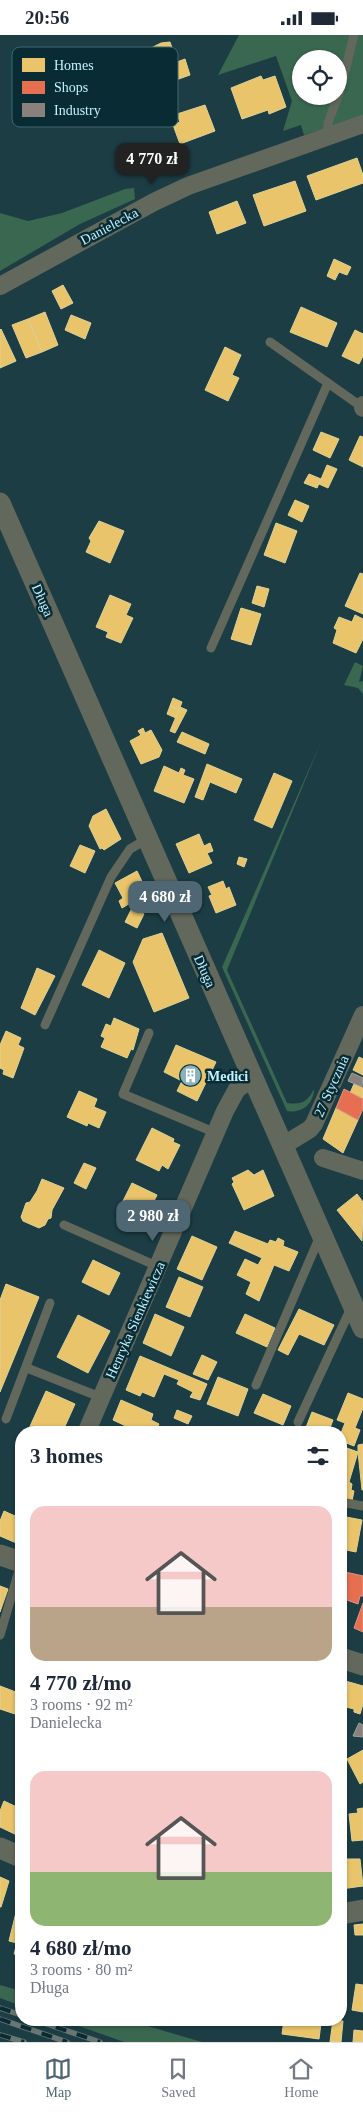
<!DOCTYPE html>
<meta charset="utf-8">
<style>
body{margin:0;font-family:"Times New Roman",serif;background:#f6f6f7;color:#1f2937;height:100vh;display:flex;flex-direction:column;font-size:19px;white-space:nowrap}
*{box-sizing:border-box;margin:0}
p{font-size:16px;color:#747a83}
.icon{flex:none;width:28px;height:28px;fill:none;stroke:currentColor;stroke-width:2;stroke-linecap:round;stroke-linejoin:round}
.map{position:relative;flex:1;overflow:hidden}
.panel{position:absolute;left:15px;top:1391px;width:332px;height:600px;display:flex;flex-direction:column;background:#fff;border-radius:20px;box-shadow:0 1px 4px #0004}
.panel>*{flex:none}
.controls{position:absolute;left:292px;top:15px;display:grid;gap:10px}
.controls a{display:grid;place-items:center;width:55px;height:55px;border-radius:50%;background:#fff;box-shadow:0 1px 4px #0004;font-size:25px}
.price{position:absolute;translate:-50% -42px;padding:0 11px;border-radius:10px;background:#4e6773;color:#fff;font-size:16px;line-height:32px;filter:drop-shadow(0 1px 2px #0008)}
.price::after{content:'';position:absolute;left:50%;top:30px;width:15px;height:11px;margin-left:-8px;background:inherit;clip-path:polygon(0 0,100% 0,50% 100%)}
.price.on{background:#222;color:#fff}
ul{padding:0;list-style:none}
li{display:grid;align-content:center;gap:10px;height:265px;padding:0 15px}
li span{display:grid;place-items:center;height:155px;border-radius:15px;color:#555}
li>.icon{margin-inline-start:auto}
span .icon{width:90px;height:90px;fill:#fffc;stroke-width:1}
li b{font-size:21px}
h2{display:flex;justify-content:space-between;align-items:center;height:60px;padding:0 15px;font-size:21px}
.status{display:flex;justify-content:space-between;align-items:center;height:35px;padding:0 25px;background:#fff;direction:ltr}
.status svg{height:14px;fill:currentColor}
.tabs{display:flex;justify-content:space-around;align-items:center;height:70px;border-top:1px solid #e0e1e3;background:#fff;font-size:14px;color:#747a83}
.tabs a{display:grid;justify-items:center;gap:2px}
.tabs .on{color:#4e6773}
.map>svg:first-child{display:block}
.green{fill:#39674f;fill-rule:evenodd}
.homes{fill:#e9c46a;stroke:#ddd296}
.shops{fill:#e76f51;stroke:#dc9685}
.industry{fill:#8a817c;stroke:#9ba3a3}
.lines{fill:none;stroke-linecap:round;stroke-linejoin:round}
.service{stroke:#63685c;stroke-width:9}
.minor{stroke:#63685c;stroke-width:18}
.tertiary{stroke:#63685c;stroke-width:21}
.rail-casing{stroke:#697672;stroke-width:5.5}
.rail{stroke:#092c34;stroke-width:4;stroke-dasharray:11;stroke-linecap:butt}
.labels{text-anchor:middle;stroke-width:5;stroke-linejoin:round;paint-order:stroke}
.street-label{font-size:14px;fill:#c2f1fe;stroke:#092c34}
.poi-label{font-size:14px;font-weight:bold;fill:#c2f1fe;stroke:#092c34;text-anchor:start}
.key{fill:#092c34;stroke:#406771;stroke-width:1}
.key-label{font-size:14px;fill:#c2f1fe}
</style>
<div class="status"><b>20:56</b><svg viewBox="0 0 49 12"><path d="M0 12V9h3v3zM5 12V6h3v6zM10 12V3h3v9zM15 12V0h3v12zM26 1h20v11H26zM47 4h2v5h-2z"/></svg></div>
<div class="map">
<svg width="363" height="2007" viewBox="0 0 363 2007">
<rect width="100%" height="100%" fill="#1c3d44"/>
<g class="green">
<path d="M 239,0 L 363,0 L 363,81 L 304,100 L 301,90 L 283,96 L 292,66 L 276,21 L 218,40 ZM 301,24 L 339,24 L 339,61 L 301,61 Z"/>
<polygon points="134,153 135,164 80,189 0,236 0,178 28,186 62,178 125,154"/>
<polygon points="355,627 363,631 359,647 363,646 363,659 358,653 344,650"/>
<path d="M 321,707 L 227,935 L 287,1068 C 302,1070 307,1067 314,1054 C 314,1069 301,1079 287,1076 L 222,932 Z"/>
<polygon points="0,1950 21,1956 21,1971 0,1963"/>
<polygon points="62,1985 127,1985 202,2007 124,2007"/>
</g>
<g class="homes">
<polygon points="170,7 177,27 185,24 190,40 156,52 147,28 151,26 147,15 161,8"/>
<polygon points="261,41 263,45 275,41 286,72 269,79 268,75 242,84 231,53"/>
<polygon points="205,70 215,96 180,109 173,90 180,87 177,79"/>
<polygon points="357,123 363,140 363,148 316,165 307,141"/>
<polygon points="295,146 306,176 264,191 253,160"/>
<polygon points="237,166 246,188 217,199 209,177"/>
<polygon points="334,224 351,232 347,240 339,237 335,245 327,241"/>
<polygon points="63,250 73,268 61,274 52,256"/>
<polygon points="301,272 337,288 327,312 290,297"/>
<polygon points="45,277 58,310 42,317 28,284"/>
<polygon points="71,280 91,288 85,304 65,295"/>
<polygon points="28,284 42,317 26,323 12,290"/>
<polygon points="1,294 16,326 0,333 0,295"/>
<polygon points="355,295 363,299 363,321 359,329 342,321"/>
<polygon points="225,312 241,320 232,340 239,343 228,366 205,355"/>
<polygon points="321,397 339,404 330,423 313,415"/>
<polygon points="360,401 363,402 363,432 349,425"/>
<polygon points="327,430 337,434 328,453 319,449"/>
<polygon points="309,439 321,444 317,453 304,448"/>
<polygon points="295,465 309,471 302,487 288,480"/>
<polygon points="99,486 124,496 110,528 86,517 91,506 89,503"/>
<polygon points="276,488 297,496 285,528 264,520"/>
<polygon points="360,538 363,539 363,579 345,571"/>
<polygon points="257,551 269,554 264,572 252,568"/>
<polygon points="110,560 131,569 126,580 133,583 121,608 106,602 108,597 96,592"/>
<polygon points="241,573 261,579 251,610 231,604"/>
<polygon points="355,580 363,584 363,604 356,618 333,608 337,595 334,593 339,582 352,587"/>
<polygon points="173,663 182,667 179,675 170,671"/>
<polygon points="170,671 179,675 176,683 167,679"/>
<polygon points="180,672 187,675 175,698 170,696"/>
<polygon points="143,693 145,698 151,695 162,715 159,722 141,729 130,706 141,700 138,696"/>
<polygon points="182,697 209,709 205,719 177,707"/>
<polygon points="207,729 242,744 236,758 210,747 203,765 195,762"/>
<polygon points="164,731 179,738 181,733 185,735 183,740 194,744 184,768 154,756"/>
<polygon points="274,738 292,746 272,793 254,785"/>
<polygon points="106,774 121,804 104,815 102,813 100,814 89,791 93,781"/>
<polygon points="199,799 204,811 210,808 213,816 207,818 212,828 189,838 176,809"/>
<polygon points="80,810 95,816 85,838 70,831"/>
<polygon points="239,822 247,824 244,832 237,829"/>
<polygon points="137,836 148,859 134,870 132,867 122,873 119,866 123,863 115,848"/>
<polygon points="223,846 226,854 229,852 236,870 216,878 209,861 212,860 208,852"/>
<polygon points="132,873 144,879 137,893 125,887"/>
<polygon points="162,898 189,963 154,977 133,927 143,904"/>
<polygon points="99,915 125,928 109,963 82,950"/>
<polygon points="37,933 55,941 35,980 21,973"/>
<polygon points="114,983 139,994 133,1015 131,1014 127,1023 101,1012 105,1003 101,1001 106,989 111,991"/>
<polygon points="6,996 21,1003 18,1010 24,1013 13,1043 3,1039 4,1035 0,1033 0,1010"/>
<polygon points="176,1010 216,1027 197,1066 177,1056 182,1046 164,1037"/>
<polygon points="359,1022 363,1024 363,1040 353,1035"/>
<polygon points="354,1049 363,1053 363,1064 350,1058"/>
<polygon points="79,1056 97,1064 94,1072 106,1077 99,1093 88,1088 87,1091 67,1082"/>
<polygon points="336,1073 358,1085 343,1118 323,1104"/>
<polygon points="152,1093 174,1104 173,1107 180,1110 168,1134 162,1130 159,1136 136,1125"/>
<polygon points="84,1128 96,1133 86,1154 74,1148"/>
<polygon points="248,1135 254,1140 263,1135 274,1161 244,1175 232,1149 234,1147 232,1143"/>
<polygon points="42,1144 64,1153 52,1175 51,1183 48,1184 45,1190 39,1193 23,1186 21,1182 26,1168 30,1167 37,1156"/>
<polygon points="132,1148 157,1160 145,1184 120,1172"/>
<polygon points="357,1159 363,1167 362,1206 337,1175"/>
<polygon points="235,1196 268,1209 270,1205 276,1207 278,1203 284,1206 283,1211 298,1217 289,1236 274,1230 259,1266 246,1259 251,1247 237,1240 245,1224 258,1230 262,1223 229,1208"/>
<polygon points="192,1201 217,1212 202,1245 177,1234"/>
<polygon points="93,1225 120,1238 109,1260 82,1247"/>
<polygon points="179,1242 203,1252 190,1282 166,1272"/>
<polygon points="6,1249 39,1262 0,1357 0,1265"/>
<polygon points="299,1274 334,1290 324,1310 299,1299 288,1320 278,1315"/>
<polygon points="155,1279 184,1292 171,1321 143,1308"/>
<polygon points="245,1279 275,1293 267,1312 236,1298"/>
<polygon points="78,1280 110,1296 88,1338 57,1322"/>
<polygon points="202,1320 217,1327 208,1345 193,1339"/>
<polygon points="140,1321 207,1349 200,1365 190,1362 193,1357 177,1349 179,1345 164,1339 154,1362 142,1357 140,1361 126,1355"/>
<polygon points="218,1342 248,1354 238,1381 207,1369"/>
<polygon points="46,1356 75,1369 62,1398 27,1398"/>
<polygon points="348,1358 363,1364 363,1373 355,1393 360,1395 354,1411 341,1406 341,1398 345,1388 337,1385"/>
<polygon points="263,1359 291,1371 283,1390 254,1378"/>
<polygon points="121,1365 153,1379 151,1385 159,1389 155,1398 125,1398 128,1392 113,1385"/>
<polygon points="177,1375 192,1381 188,1389 174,1383"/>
<polygon points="312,1377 333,1385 328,1398 305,1395"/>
<polygon points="363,1409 363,1455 362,1455 358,1417 358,1410"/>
<polygon points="344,1412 358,1417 349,1447 352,1449 351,1455 354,1456 352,1466 341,1464 341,1448 348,1430 341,1426"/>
<polygon points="17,1474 21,1476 21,1510 0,1501 0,1486 4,1476 15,1481"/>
<polygon points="341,1481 362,1485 356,1517 341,1514"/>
<polygon points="0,1551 8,1554 0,1577"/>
<polygon points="341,1645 349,1647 342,1671 341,1671"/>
<polygon points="349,1647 363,1651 363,1669 360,1679 354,1677 354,1674 342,1671"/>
<polygon points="0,1651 21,1659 21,1681 0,1674"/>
<polygon points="363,1715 363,1747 360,1749 347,1724"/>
<polygon points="4,1766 21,1774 21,1802 0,1792 0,1776"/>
<polygon points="363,1773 363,1805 352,1806 349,1779 358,1778 357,1774"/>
<polygon points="341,1824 360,1824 363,1851 341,1854"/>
<polygon points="0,1842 9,1846 1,1872 0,1872"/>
<polygon points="19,1865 21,1866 21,1921 14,1919 17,1908 9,1906"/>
<polygon points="363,1889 363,1900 355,1900 354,1890"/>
<polygon points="356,1949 363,1950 363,1977 352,1975"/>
<polygon points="284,1985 321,1988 319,2004 282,1999"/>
<polygon points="333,1985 343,1986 341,2007 330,2007"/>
<polygon points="354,1995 363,1996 363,2007 353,2007"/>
</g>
<g class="shops">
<polygon points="344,1054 363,1064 363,1074 358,1085 336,1073"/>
<polygon points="341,1536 363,1541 363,1561 360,1561 358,1569 344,1564 341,1569"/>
<polygon points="363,1568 363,1597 354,1593"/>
</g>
<g class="industry">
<polygon points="352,1038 363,1043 362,1052 348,1046"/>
<polygon points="359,1688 363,1690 363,1702 353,1701"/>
</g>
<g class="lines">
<g class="service">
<polyline points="339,60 354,0"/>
<polyline points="328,101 328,88 338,61"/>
<polyline points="270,307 362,372"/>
<polyline points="211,613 328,348"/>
<polyline points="45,990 111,842 130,814 147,804"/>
<polyline points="149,998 123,1059 216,1098"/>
<polyline points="64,1190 159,1232"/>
<polyline points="27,1333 100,1362"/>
<polyline points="256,1350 320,1201"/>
<polyline points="6,1384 50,1268"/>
<polyline points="298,1387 351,1273"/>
<polyline points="341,1467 363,1471"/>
<polyline points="0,1600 21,1529"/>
</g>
<g class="minor">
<polyline points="0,251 154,167 188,151 363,89"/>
<polyline points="363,370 363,373"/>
<polyline points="284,1110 310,1094 314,1089 363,980"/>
<polyline points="323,1123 363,1136"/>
<polyline points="86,1398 225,1076 237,1054 253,1043"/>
</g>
<g class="tertiary">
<polyline points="0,468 363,1293"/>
<polyline points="0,1520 21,1527"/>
<polyline points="341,1623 363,1630"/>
<polyline points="0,1813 21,1822"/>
<polyline points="341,1879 363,1875"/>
</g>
<defs>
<g id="rail">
<polyline points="0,1973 21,1980"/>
<polyline points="0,1984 67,2007"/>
<polyline points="35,1985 100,2007"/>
<polyline points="0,2000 24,2007"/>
</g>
</defs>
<use href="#rail" class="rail-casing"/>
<use href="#rail" class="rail"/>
</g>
<defs>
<symbol id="building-disc" viewBox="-11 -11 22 22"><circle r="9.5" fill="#88b2bd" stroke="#092c34"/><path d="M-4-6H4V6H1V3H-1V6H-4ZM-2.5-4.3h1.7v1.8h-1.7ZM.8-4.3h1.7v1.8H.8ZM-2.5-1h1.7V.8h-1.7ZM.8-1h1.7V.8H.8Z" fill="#fff"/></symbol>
</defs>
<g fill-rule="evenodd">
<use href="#building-disc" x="178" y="1028" width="25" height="25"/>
</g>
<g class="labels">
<g class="street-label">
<text transform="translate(109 191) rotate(-28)" y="5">Danielecka</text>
<text transform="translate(43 565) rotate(66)" y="5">Długa</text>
<text transform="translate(205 936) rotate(66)" y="5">Długa</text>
<text transform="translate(331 1051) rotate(-66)" y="5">27 Stycznia</text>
<text transform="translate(135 1285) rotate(-66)" y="5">Henryka Sienkiewicza</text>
</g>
<g class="poi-label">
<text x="207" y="1046">Medici</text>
</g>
</g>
<rect x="12" y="12" width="166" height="80" rx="8" class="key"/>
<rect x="22" y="23" width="23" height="14" fill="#e9c46a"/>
<rect x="22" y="46" width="23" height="13" fill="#e76f51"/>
<rect x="22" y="68" width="23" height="14" fill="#8a817c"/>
<g class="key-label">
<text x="54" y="35">Homes</text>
<text x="54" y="57">Shops</text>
<text x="54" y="80">Industry</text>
</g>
</svg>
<div class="controls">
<a><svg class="icon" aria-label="locate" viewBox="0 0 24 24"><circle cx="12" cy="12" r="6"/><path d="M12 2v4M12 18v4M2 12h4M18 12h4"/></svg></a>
</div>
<b class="price on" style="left:152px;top:150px">4 770 zł</b>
<b class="price" style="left:165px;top:888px">4 680 zł</b>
<b class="price" style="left:153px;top:1207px">2 980 zł</b>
<section class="panel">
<h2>3 homes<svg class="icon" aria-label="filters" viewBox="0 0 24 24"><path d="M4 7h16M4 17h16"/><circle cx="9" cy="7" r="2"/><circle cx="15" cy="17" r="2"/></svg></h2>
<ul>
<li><span style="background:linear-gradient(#f6c9c9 65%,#b9a48a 0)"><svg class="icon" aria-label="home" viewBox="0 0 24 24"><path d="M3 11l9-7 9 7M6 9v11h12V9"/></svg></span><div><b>4 770 zł/mo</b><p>3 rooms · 92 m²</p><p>Danielecka</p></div></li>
<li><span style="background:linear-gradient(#f6c9c9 65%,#8fb573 0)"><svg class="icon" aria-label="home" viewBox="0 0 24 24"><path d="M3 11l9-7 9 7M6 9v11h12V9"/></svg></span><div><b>4 680 zł/mo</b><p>3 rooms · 80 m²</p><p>Długa</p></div></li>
</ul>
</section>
</div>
<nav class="tabs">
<a class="on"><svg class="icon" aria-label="map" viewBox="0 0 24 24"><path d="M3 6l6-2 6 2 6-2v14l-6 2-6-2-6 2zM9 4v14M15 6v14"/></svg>Map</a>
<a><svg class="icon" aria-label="saved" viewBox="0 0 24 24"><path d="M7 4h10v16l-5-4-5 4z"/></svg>Saved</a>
<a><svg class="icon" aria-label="home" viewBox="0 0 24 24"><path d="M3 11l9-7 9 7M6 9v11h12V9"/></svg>Home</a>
</nav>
